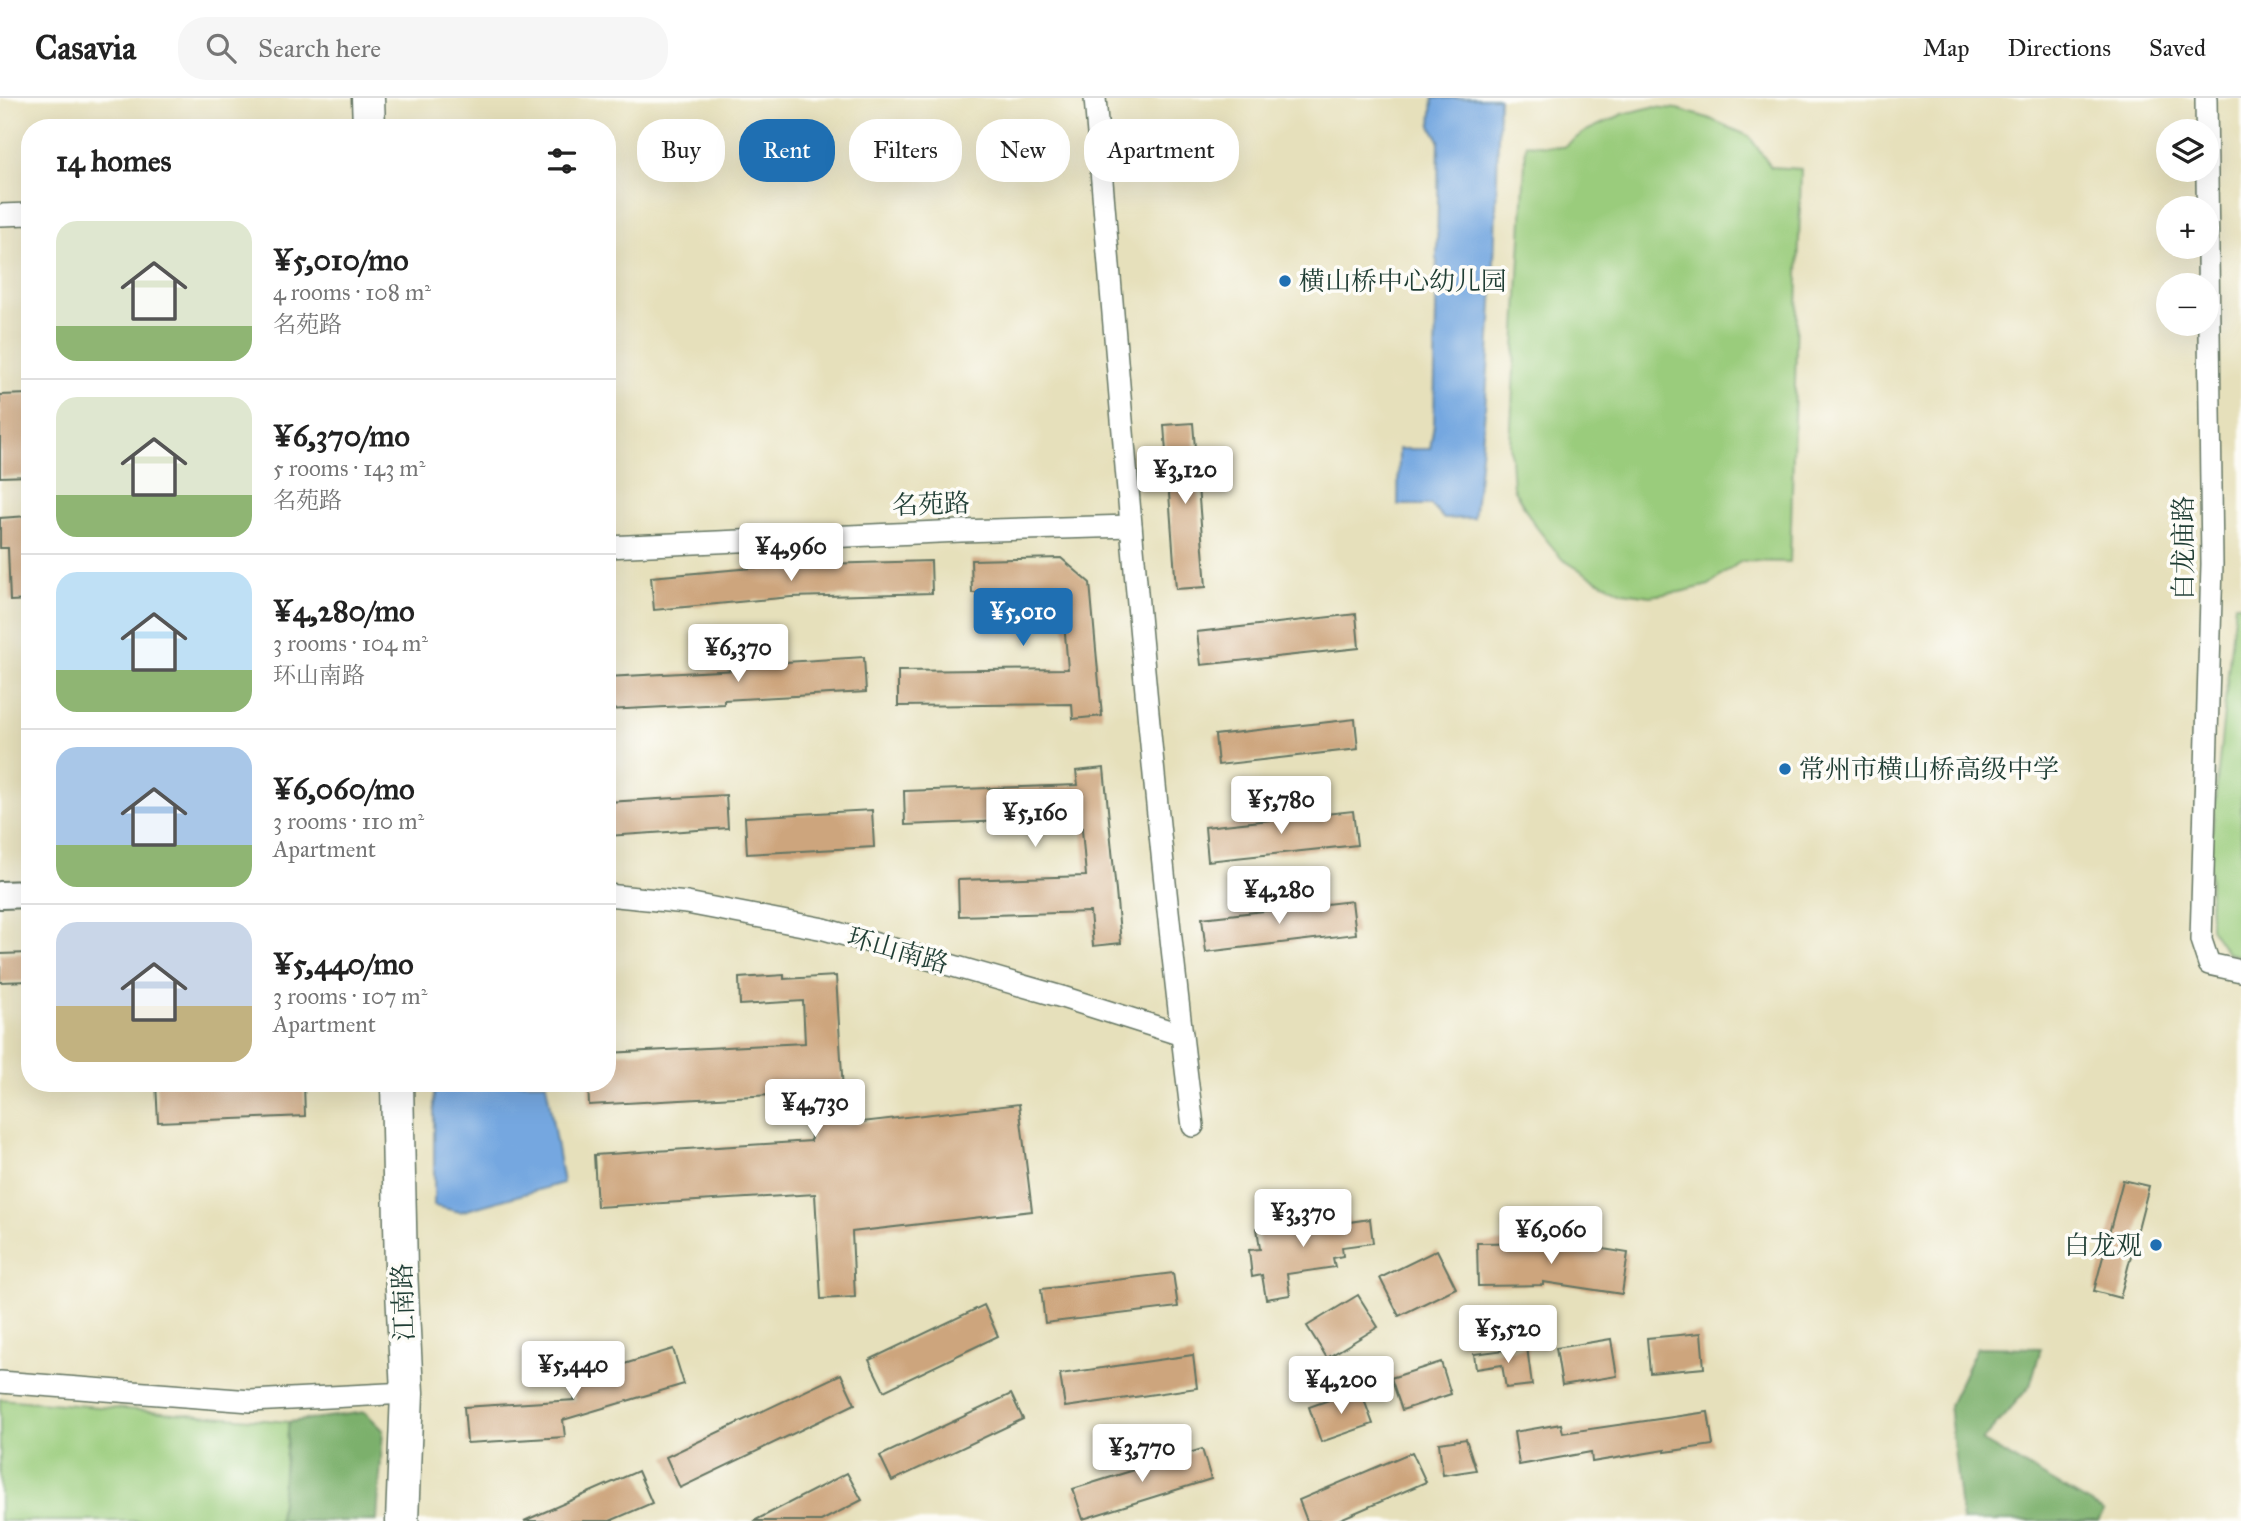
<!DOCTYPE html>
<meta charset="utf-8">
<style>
body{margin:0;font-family:"IM FELL Great Primer","Noto Serif SC",serif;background:#f6f6f6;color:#222;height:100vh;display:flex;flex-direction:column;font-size:26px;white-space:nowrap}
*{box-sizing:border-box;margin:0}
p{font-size:23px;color:#767676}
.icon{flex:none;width:38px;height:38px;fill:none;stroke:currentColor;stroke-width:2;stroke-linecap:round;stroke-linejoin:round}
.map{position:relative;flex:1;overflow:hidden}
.side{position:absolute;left:21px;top:21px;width:595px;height:973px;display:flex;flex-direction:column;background:#fff;border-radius:28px;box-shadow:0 7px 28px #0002}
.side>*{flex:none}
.hud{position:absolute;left:637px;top:21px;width:665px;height:63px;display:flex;gap:14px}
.buttons{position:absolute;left:2156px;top:21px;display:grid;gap:14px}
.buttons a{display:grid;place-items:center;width:63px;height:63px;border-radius:50%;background:#fff;box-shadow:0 7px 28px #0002;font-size:35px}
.price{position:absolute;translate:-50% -60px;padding:0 16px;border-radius:7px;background:#fff;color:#222;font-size:23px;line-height:46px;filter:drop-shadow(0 2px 4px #0008)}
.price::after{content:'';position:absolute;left:50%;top:42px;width:21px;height:16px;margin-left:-10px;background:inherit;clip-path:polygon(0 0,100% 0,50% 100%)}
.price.on{background:#1f6fb2;color:#fff}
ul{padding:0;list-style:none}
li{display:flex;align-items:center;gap:21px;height:175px;padding:0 35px}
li+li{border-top:2px solid #e0e0e0}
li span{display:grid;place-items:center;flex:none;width:196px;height:140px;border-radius:21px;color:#555}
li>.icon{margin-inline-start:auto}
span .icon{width:84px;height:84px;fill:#fffc;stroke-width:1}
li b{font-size:30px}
h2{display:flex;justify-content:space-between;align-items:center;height:84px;padding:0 35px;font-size:30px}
.chip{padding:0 24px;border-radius:28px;background:#fff;box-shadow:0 7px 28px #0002;font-size:24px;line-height:63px}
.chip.on{background:#1f6fb2;color:#fff}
header{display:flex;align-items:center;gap:42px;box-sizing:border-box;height:98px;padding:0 35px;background:#fff;border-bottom:2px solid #e0e0e0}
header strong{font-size:33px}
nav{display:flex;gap:38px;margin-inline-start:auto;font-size:24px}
.search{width:490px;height:63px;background:#f6f6f6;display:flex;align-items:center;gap:18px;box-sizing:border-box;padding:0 24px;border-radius:28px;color:#767676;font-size:26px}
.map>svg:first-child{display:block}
.green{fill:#9acc7c;stroke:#5c8458;stroke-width:2}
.forest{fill:#7bb06c;stroke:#4d7650;stroke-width:2}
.water{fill:#74a7e0;stroke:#4a728a;stroke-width:2}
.building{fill:#cda57d}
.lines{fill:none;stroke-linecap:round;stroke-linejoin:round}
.minor-casing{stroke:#657663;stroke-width:24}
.tertiary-casing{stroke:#657663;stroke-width:30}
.secondary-casing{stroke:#657663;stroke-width:35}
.minor{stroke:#fff;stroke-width:21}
.tertiary{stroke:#fff;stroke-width:26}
.secondary{stroke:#fff;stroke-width:32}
.poi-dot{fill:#1f6fb2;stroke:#fdfcf7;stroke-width:2.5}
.labels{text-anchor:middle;stroke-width:7;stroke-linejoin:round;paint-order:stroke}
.poi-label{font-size:26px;fill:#1f3d34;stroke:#fdfcf7;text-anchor:start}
.street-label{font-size:26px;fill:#1f3d34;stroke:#fdfcf7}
</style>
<header>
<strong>Casavia</strong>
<div class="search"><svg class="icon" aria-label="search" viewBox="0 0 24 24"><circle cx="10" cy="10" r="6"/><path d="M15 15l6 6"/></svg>Search here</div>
<nav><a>Map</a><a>Directions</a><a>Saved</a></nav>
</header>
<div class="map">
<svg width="2241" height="1423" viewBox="0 0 2241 1423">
<rect width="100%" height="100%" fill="#fdfcf7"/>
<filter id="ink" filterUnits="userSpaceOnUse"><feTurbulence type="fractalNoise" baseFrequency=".0143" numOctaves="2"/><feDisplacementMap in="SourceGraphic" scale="14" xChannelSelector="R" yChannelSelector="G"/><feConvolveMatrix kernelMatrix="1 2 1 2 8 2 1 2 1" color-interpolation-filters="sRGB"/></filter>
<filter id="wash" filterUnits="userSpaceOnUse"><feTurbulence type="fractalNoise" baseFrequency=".00686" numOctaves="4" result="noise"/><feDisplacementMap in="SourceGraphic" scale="28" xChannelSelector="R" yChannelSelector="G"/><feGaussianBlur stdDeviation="1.57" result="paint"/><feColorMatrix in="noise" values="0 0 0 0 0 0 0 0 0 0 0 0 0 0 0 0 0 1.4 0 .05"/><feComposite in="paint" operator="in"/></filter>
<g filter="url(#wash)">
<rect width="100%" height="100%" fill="#e6e0bb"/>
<g class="green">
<polygon points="1652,9 1677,11 1708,20 1749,38 1771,69 1801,71 1790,464 1741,463 1709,487 1680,494 1650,498 1623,494 1595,481 1562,461 1534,426 1513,390 1510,346 1526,46 1563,49 1586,33 1623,16"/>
<polygon points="2235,506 2241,506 2241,858 2227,855 2210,830 2210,753"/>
<polygon points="0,1301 289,1324 279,1423 0,1423"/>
</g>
<g class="forest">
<polygon points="1977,1249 2041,1250 2030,1288 1982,1343 2104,1413 2098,1423 1962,1423 1949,1307"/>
<polygon points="365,1314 383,1332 377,1423 279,1423 289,1324"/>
</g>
<g class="water">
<path d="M 1433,0 L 1499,0 C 1496,140 1491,281 1474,420 L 1444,421 L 1431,407 L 1398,407 L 1399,351 L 1430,351 L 1434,326 L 1439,42 L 1431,28 Z"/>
<polygon points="434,985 546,985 563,1085 460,1114 434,1108"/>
</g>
<g id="blocks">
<g class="building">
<polygon points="30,296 30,378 0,379 0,297"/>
<polygon points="1193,325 1206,489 1176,491 1164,327"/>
<polygon points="28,418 30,502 10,503 8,450 0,450 0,420"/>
<polygon points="1061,460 1090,485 1102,618 1073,621 1072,606 898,608 898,573 1068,571 1063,513 1041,493 972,495 971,462"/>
<polygon points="931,463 932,495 791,499 654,512 651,479 786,467"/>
<polygon points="1356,516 1359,550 1201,567 1197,534"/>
<polygon points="864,559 866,594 724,602 724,606 607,612 607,579 737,572 737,567"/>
<polygon points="1355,621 1358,651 1218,667 1215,637"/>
<polygon points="1104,670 1121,845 1093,848 1090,814 959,818 958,782 1086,778 1081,720 905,727 904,693 1078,687 1076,673"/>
<polygon points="726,697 728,730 607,738 607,704"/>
<polygon points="872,712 874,749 747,756 745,719"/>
<polygon points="1353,713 1357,747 1208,763 1205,729"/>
<polygon points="1352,803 1356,836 1206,854 1202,820"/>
<polygon points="30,855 30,883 0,884 0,856"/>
<polygon points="784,877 784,881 836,878 845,1026 1019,1006 1032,1113 852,1134 855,1199 821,1201 815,1096 597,1109 594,1057 811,1043 808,995 589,1007 588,985 607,985 607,955 805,945 803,903 740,907 739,880"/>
<polygon points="156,985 304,985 305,1018 158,1024"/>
<polygon points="2123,1082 2149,1088 2120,1200 2094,1193"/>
<polygon points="1348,1118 1349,1124 1370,1121 1373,1145 1342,1149 1343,1158 1333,1160 1335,1169 1287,1176 1290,1197 1266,1201 1262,1177 1252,1179 1249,1152 1260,1151 1257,1130"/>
<polygon points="1560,1144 1628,1155 1622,1196 1543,1184 1543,1187 1478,1188 1477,1145"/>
<polygon points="1437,1152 1456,1190 1399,1218 1380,1180"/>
<polygon points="1173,1175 1178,1209 1045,1225 1041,1191"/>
<polygon points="1358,1197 1378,1229 1327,1260 1307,1228"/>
<polygon points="984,1207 998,1238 884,1293 869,1262"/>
<polygon points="1701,1235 1704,1270 1650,1275 1647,1240"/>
<polygon points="1611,1241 1617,1278 1562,1287 1556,1250"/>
<polygon points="1527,1249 1532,1287 1506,1290 1502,1267 1476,1271 1474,1256"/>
<polygon points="673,1251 684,1286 563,1322 565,1339 467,1345 464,1309 575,1302 569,1283"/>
<polygon points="1193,1257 1197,1290 1065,1309 1060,1276"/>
<polygon points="1441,1264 1451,1296 1402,1312 1391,1280"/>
<polygon points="841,1276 855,1306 680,1390 666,1359"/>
<polygon points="1360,1291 1373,1326 1321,1344 1309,1309"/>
<polygon points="1011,1296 1023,1321 892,1383 880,1358"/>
<polygon points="1708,1314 1713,1347 1665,1354 1665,1352 1592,1364 1591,1354 1519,1367 1514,1334 1561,1326 1563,1335"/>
<polygon points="1466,1341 1476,1372 1443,1377 1439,1345"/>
<polygon points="1202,1351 1211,1381 1083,1421 1073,1391"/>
<polygon points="1412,1354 1426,1384 1336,1423 1307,1423 1299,1402"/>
<polygon points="638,1373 652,1405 610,1423 524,1423"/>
<polygon points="847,1375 862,1402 821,1423 754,1423"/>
</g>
</g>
</g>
<g filter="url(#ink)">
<use href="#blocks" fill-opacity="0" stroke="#657663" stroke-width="2"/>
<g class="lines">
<defs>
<g id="minor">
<path d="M 1095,0 C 1124,343 1150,687 1193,1028"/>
<polyline points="2206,0 2212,466 2201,842 2209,866 2241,873"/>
<polyline points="0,117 30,116"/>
<polyline points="607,449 961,433 1131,428"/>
<polyline points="607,797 687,805 824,831 1062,899 1182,937"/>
<polyline points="0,1284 251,1303 407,1295"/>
</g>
<polyline id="tertiary" points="0,797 30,796"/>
<g id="secondary">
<polyline points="368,0 369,30"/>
<polyline points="397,985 401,1171 407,1295 402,1423"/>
</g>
</defs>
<use href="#minor" class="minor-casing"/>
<use href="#tertiary" class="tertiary-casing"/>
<use href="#secondary" class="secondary-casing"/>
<use href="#minor" class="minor"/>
<use href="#tertiary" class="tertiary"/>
<use href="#secondary" class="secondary"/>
</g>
</g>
<g class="poi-dot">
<circle cx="1285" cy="183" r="7"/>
<circle cx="1785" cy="671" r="7"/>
<circle cx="2156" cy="1147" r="7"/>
</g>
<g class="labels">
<g class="poi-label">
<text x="1299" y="192">横山桥中心幼儿园</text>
<text x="1799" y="680">常州市横山桥高级中学</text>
<text x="2142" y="1156" text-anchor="end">白龙观</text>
</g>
<g class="street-label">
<text transform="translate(931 406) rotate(-2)" y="9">名苑路</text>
<text transform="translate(2183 450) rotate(-90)" y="9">白龙庙路</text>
<text transform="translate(898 852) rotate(16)" y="9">环山南路</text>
<text transform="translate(403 1204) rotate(-92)" y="9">江南路</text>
</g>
</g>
</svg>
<div class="buttons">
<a><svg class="icon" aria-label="layers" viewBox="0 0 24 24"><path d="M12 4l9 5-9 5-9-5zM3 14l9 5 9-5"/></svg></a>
<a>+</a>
<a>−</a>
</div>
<b class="price" style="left:1185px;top:408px">¥3,120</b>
<b class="price" style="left:791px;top:485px">¥4,960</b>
<b class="price on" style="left:1023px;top:550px">¥5,010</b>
<b class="price" style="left:738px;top:586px">¥6,370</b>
<b class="price" style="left:1281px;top:738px">¥5,780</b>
<b class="price" style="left:1035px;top:751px">¥5,160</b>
<b class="price" style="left:1279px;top:828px">¥4,280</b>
<b class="price" style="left:815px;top:1041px">¥4,730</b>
<b class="price" style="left:1303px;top:1151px">¥3,370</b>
<b class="price" style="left:1551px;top:1168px">¥6,060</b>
<b class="price" style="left:1508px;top:1267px">¥5,520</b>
<b class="price" style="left:573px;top:1303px">¥5,440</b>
<b class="price" style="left:1341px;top:1318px">¥4,200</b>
<b class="price" style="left:1142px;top:1386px">¥3,770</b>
<div class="hud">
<a class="chip">Buy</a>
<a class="chip on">Rent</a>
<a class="chip">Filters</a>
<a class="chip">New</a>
<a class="chip">Apartment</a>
</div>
<section class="side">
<h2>14 homes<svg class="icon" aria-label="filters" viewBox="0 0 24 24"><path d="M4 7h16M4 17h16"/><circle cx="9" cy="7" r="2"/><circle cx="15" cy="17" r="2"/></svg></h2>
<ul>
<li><span style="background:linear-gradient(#dfe7d0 75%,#8fb573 0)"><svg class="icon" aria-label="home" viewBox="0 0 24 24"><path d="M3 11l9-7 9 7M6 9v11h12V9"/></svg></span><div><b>¥5,010/mo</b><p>4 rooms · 108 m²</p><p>名苑路</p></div></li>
<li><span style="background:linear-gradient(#dfe7d0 70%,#8fb573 0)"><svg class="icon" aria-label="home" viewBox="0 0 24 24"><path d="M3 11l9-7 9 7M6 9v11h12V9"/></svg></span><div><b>¥6,370/mo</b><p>5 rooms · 143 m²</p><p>名苑路</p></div></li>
<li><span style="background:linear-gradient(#bfe0f5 70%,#8fb573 0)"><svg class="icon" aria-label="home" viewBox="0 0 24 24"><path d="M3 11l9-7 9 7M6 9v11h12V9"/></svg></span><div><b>¥4,280/mo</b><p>3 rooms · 104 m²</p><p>环山南路</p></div></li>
<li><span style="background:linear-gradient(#a9c7e8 70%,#8fb573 0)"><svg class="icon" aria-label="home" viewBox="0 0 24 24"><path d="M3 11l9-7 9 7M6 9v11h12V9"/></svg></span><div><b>¥6,060/mo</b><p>3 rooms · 110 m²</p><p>Apartment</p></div></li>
<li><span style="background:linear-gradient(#c9d6e8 60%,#c2b280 0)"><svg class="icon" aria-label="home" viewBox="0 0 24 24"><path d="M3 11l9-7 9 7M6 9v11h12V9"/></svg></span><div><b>¥5,440/mo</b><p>3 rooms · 107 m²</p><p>Apartment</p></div></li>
</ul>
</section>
</div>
